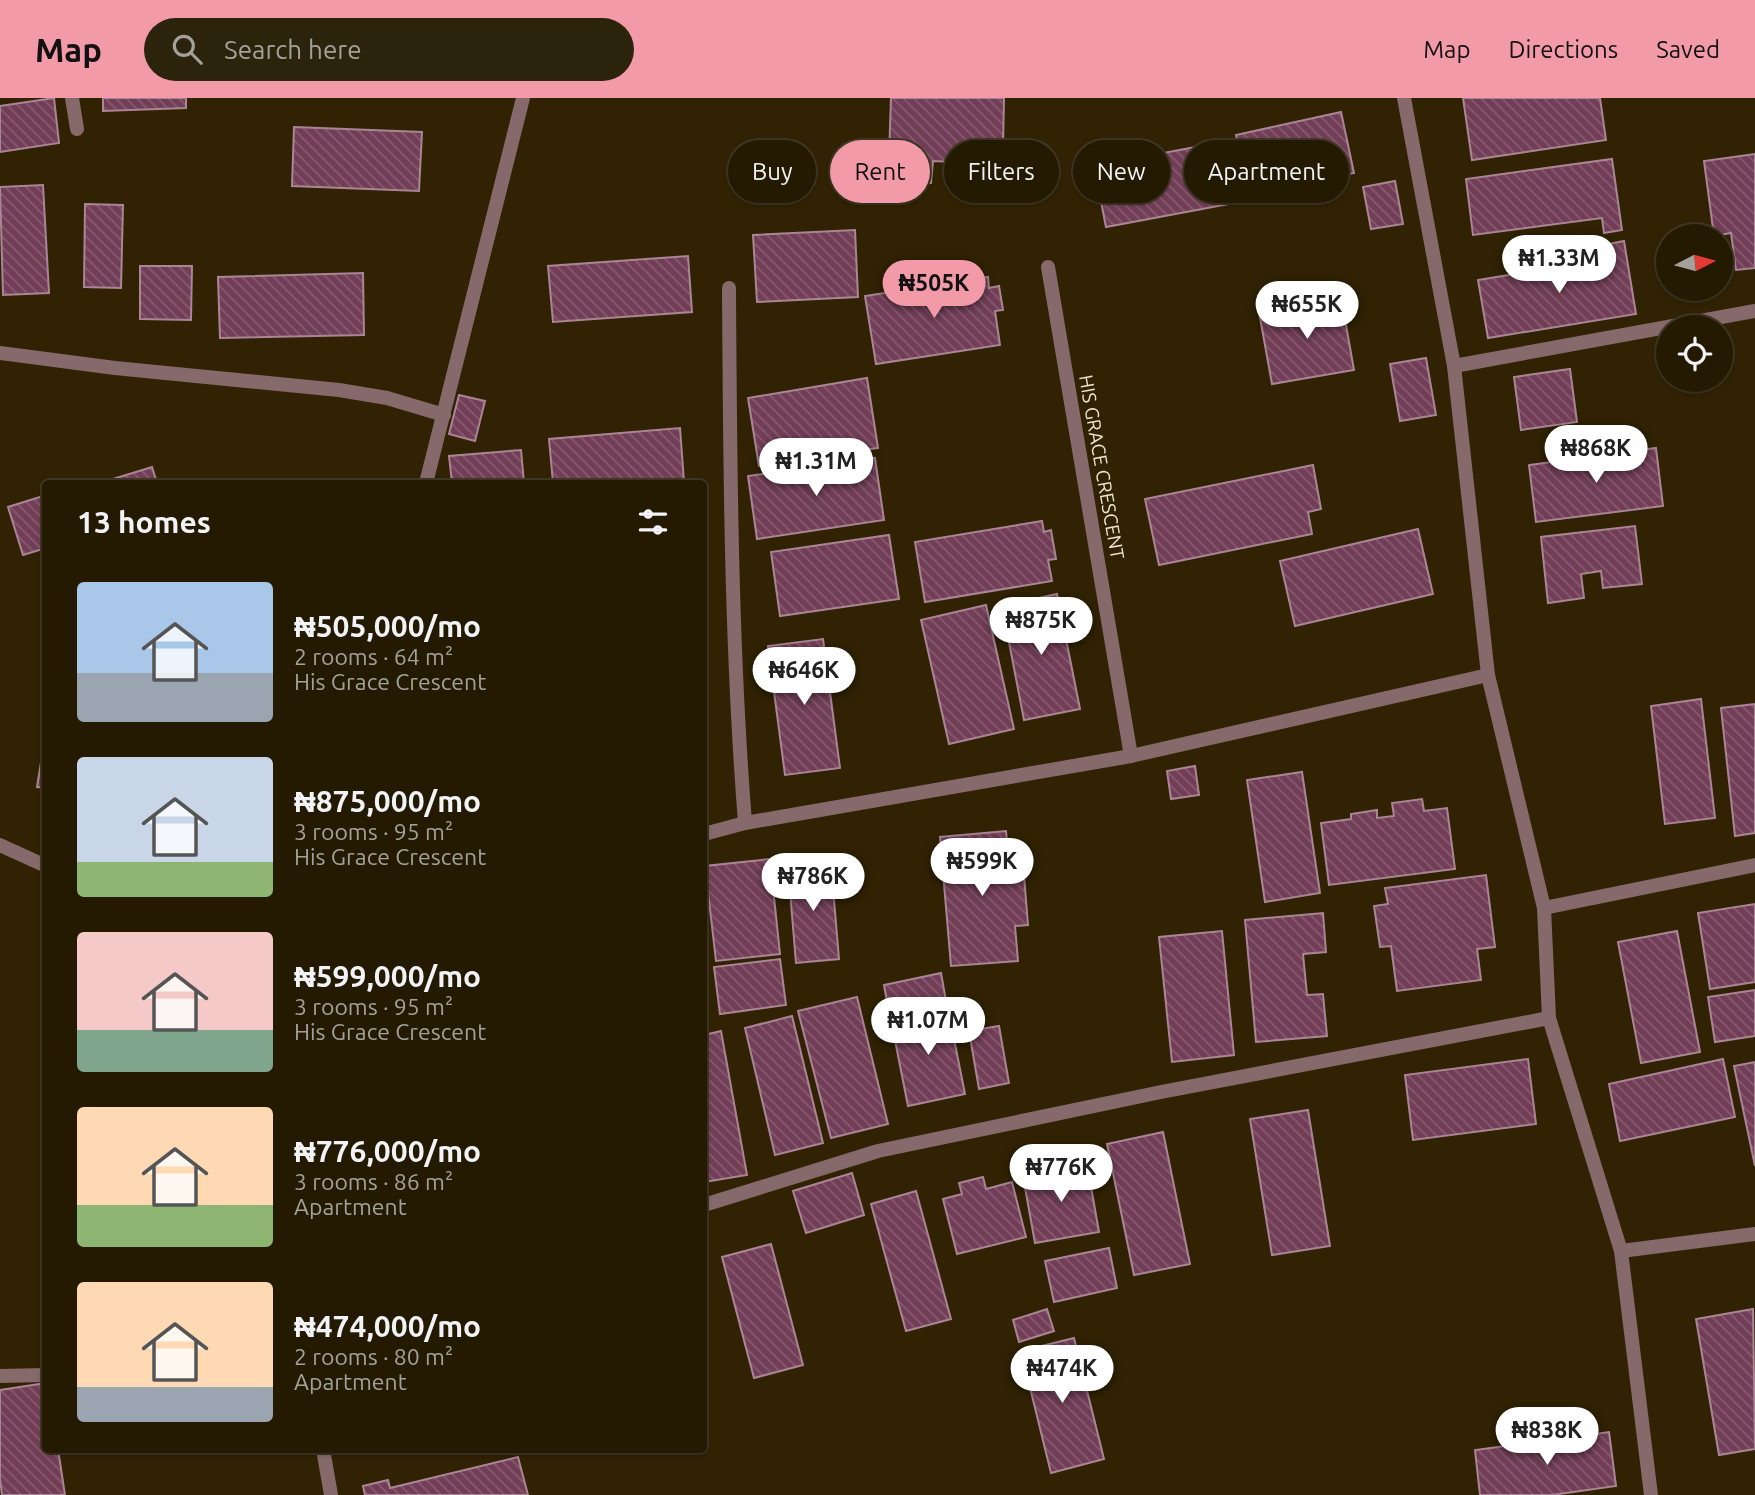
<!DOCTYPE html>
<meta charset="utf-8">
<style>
body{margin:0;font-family:Ubuntu,sans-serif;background:#2c230c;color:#f1f3f6;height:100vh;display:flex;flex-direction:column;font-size:26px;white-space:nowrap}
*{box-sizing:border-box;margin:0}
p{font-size:23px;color:#a3a199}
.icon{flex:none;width:38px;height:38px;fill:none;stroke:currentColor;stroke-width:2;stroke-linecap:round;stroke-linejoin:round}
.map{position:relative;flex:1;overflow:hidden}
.drawer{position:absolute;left:42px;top:382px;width:665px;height:973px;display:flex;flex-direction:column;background:#241a02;border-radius:7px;box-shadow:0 2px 5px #0004,0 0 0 2px #413824}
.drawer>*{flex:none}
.guide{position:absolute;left:728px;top:42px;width:665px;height:63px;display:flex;gap:14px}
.needle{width:46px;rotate:84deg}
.buttons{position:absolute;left:1656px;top:126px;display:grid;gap:14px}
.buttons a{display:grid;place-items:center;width:77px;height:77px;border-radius:50%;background:#241a02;box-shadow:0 2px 5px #0004,0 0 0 2px #413824;font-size:35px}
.price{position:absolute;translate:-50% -60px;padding:0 16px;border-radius:24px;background:#fff;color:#222;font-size:23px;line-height:46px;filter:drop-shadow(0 2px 4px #0008)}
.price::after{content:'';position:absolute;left:50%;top:42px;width:21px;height:16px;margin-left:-10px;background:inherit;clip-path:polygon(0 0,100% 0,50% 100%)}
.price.on{background:#f39aa9;color:#111}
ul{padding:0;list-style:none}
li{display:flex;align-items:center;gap:21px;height:175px;padding:0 35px}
li span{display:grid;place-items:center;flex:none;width:196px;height:140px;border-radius:7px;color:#555}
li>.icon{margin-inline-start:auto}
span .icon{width:84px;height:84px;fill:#fffc;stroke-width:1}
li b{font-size:30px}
h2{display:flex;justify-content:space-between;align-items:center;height:84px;padding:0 35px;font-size:30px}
.chip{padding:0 24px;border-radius:32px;background:#241a02;box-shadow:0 2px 5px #0004,0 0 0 2px #413824;font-size:24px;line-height:63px}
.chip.on{background:#f39aa9;color:#111}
header{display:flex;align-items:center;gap:42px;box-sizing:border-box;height:98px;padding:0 35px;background:#f39aa9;color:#111}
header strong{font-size:33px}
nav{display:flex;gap:38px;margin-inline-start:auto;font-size:24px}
.search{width:490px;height:63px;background:#2c230c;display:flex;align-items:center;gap:18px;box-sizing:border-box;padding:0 24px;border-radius:38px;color:#a3a199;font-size:26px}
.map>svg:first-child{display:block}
.building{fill:url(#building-back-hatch);stroke:#aa8595;stroke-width:2}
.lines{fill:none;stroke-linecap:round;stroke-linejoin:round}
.street{stroke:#85696b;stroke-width:14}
.labels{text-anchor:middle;stroke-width:5;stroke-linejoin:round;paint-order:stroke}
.street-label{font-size:19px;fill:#efe5d4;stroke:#302203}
</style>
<header>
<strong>Map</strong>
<div class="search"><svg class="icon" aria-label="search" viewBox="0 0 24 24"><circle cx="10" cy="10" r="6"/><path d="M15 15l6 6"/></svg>Search here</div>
<nav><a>Map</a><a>Directions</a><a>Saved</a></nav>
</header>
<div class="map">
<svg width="1755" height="1397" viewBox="0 0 1755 1397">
<defs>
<pattern id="building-back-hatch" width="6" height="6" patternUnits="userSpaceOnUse" patternTransform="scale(1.75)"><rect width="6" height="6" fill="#723e57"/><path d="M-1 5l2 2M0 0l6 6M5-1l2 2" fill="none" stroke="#865a6e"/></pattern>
</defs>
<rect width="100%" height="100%" fill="#302203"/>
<g class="building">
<polygon points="54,0 59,45 0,54 0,8"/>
<polygon points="103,0 186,0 186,10 103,13"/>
<polygon points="891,0 1004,0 1003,50 993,50 992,66 933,63 931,85 903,84 904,59 889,58"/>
<polygon points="1463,0 1600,0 1606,42 1472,62"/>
<polygon points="1341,14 1354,75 1249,98 1236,37"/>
<polygon points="294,29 422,34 419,93 292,88"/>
<polygon points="1217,45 1229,106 1106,129 1094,68"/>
<polygon points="1755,56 1755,170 1736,172 1731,135 1714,138 1704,63"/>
<polygon points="1612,61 1622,132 1604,135 1602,120 1473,137 1466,81"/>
<polygon points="1395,83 1403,126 1371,131 1363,89"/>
<polygon points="43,87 49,195 3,197 0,89"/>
<polygon points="85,106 123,107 121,190 84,189"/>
<polygon points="855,132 858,199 757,204 753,137"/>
<polygon points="1624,143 1636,216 1488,240 1478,182 1606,161 1603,147"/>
<polygon points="688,158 692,214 553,224 548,168"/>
<polygon points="140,168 192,168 191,222 140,221"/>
<polygon points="363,175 364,237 220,240 218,179"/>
<polygon points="988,179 989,190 999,188 1003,212 995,213 1000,247 876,266 865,198"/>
<polygon points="1341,199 1354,272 1272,286 1259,214"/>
<polygon points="1426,260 1436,317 1400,323 1390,266"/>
<polygon points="1570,271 1577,324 1521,332 1514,279"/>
<polygon points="867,280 878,350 759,368 748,300"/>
<polygon points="459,297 485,303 475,343 449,336"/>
<polygon points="680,330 684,384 553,385 549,341"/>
<polygon points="1656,350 1663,408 1536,424 1529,367"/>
<polygon points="521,352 524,385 452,385 449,358"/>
<polygon points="875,360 884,422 757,441 748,378"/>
<polygon points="1313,367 1321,411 1308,414 1312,436 1159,467 1145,401"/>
<polygon points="152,369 157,385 100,385"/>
<polygon points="46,397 46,450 23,457 8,409"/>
<polygon points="1042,423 1044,434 1051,432 1056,461 1048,462 1052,483 925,504 915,444"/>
<polygon points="1635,428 1642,486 1603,490 1601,473 1581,476 1584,500 1548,505 1541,439"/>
<polygon points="1418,431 1433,496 1295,528 1280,463"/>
<polygon points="889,437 899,501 780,518 771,454"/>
<polygon points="1057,496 1080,611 1024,622 1002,508"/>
<polygon points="986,507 1014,631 949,646 921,522"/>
<polygon points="823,541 840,670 785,677 768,548"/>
<polygon points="1701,601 1715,720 1665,726 1651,608"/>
<polygon points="1755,606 1755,735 1735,738 1721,610"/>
<polygon points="45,639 46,639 46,690 37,689"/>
<polygon points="1195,668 1199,697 1171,701 1167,673"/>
<polygon points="1302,674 1320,795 1265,804 1247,682"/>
<polygon points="1422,701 1424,713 1447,710 1455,771 1329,787 1321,725 1351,721 1351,716 1377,712 1377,720 1394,718 1392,705"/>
<polygon points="1006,733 1009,766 1023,765 1028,827 1015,828 1018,863 951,868 940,739"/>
<polygon points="770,761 780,856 716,863 705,768"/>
<polygon points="831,766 839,861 796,865 788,769"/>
<polygon points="1486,777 1495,849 1477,851 1481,882 1397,893 1391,848 1380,849 1374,808 1388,806 1385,790"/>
<polygon points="1755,806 1755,884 1710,891 1698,815"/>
<polygon points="1323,815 1326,854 1303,856 1307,897 1323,896 1327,938 1256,944 1245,822"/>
<polygon points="1222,833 1234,957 1172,964 1159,839"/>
<polygon points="1677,833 1700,954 1641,965 1618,844"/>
<polygon points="780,861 786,907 720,916 714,869"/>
<polygon points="941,875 946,903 889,915 884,887"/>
<polygon points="1755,892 1755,938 1715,944 1708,899"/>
<polygon points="857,899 888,1026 831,1040 798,913"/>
<polygon points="948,911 965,996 908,1008 891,922"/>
<polygon points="792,918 823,1045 775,1057 745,930"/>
<polygon points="999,928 1009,985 979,991 969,933"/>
<polygon points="721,933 747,1077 704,1084 704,937"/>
<polygon points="1528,961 1536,1026 1413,1042 1405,977"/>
<polygon points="1723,961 1735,1019 1620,1043 1609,986"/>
<polygon points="1755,964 1755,1068 1734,968"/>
<polygon points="1308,1012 1330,1148 1272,1157 1250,1021"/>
<polygon points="1163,1034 1190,1166 1134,1177 1107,1046"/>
<polygon points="1067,1062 1069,1076 1088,1072 1099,1134 1035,1145 1024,1084 1044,1080 1041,1067"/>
<polygon points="852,1075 864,1117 806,1135 793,1093"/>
<polygon points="983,1079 986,1091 1012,1084 1026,1139 957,1156 943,1101 962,1096 959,1085"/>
<polygon points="916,1093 951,1221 906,1233 871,1106"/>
<polygon points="771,1146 803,1267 754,1280 722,1159"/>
<polygon points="1109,1150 1117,1190 1054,1204 1045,1163"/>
<polygon points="1047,1211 1054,1233 1019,1244 1013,1222"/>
<polygon points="1753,1211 1755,1351 1719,1357 1696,1221"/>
<polygon points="1074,1240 1104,1361 1051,1375 1021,1253"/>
<polygon points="46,1285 46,1351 58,1351 65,1397 2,1397 0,1381 0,1292"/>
<polygon points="1609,1334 1616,1388 1552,1397 1480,1397 1475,1352"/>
<polygon points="518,1359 528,1397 365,1397 363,1388 388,1382 390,1390"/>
</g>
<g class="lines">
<g class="street">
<polyline points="72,0 77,31"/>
<polyline points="1404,0 1454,268 1488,577 1544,810 1549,920 1621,1153 1651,1397"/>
<polyline points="1048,169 1131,658"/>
<path d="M 729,190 C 730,369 731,547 745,725"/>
<polyline points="0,255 115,270 339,292 387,300 444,317"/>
<polyline points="1454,268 1755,213"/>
<polyline points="426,385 523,0"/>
<polyline points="704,736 745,725 1131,658 1488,577"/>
<polyline points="0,747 46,768"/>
<polyline points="1544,810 1755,767"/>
<polyline points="704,1107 878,1053 1161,994 1549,920"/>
<polyline points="1621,1153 1755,1136"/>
<polyline points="0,1278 46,1277"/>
<polyline points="323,1351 331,1397"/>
</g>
</g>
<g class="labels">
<g class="street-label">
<text transform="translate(1102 369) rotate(80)" y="7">HIS GRACE CRESCENT</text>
</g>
</g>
</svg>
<div class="buttons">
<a><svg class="needle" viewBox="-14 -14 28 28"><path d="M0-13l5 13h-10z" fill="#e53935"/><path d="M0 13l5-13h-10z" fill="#a3a199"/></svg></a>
<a><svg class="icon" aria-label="locate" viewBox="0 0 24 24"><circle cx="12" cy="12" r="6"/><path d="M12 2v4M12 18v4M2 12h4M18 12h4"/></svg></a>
</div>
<b class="price" style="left:1559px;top:197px">₦1.33M</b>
<b class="price on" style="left:934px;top:222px">₦505K</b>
<b class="price" style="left:1307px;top:243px">₦655K</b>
<b class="price" style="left:1596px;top:387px">₦868K</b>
<b class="price" style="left:816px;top:400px">₦1.31M</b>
<b class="price" style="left:1041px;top:559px">₦875K</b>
<b class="price" style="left:804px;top:609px">₦646K</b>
<b class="price" style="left:982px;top:800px">₦599K</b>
<b class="price" style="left:813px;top:815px">₦786K</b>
<b class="price" style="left:928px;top:959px">₦1.07M</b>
<b class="price" style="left:1061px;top:1106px">₦776K</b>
<b class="price" style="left:1062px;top:1307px">₦474K</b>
<b class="price" style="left:1547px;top:1369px">₦838K</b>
<div class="guide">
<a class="chip">Buy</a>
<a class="chip on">Rent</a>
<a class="chip">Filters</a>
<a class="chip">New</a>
<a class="chip">Apartment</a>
</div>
<section class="drawer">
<h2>13 homes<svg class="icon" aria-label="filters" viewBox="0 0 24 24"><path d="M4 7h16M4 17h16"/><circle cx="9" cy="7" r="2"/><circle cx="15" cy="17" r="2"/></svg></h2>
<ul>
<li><span style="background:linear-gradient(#a9c7e8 65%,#9aa5b1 0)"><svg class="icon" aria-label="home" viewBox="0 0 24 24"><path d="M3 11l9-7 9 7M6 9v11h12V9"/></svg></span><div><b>₦505,000/mo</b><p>2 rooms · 64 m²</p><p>His Grace Crescent</p></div></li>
<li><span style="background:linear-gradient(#c9d6e8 75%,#8fb573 0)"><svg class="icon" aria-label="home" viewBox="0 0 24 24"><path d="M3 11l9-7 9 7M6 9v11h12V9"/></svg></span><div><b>₦875,000/mo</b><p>3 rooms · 95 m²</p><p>His Grace Crescent</p></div></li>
<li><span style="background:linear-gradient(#f6c9c9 70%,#7fa58c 0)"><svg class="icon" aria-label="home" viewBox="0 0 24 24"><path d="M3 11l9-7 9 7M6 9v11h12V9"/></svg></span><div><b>₦599,000/mo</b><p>3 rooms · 95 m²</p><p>His Grace Crescent</p></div></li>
<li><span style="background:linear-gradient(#ffd9b3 70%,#8fb573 0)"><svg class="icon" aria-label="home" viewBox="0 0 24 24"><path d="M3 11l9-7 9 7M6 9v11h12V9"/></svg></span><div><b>₦776,000/mo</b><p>3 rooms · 86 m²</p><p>Apartment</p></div></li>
<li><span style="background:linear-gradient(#ffd9b3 75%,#9aa5b1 0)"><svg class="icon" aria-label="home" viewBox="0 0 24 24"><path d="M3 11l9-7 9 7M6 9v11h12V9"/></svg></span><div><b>₦474,000/mo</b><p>2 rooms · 80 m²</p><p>Apartment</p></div></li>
</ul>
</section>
</div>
